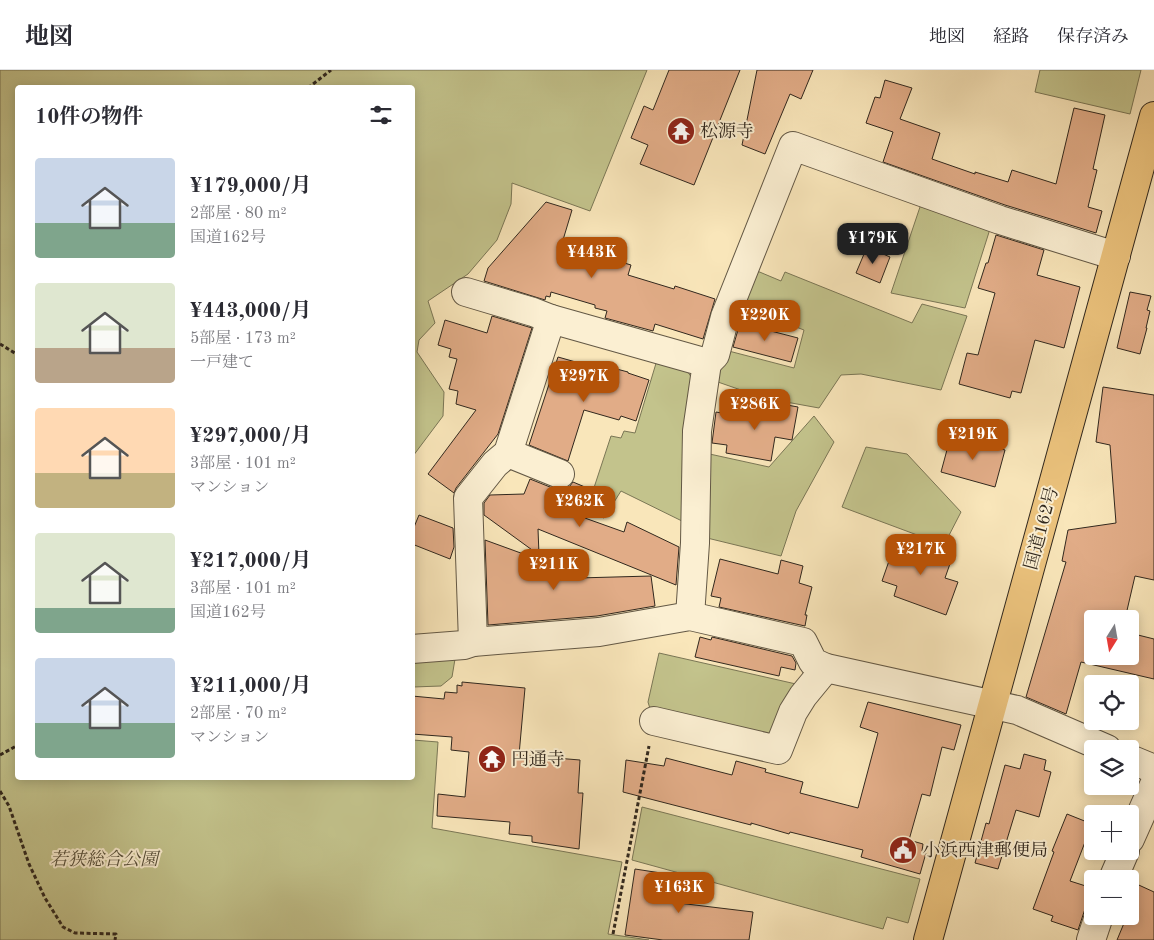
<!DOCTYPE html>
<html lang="ja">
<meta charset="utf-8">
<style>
body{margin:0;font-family:"Old Standard TT","Noto Serif JP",serif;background:#f2f2f3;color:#2b2b33;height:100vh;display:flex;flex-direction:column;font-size:19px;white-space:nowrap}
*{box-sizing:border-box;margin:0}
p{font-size:16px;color:#7c7c81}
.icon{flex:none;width:28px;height:28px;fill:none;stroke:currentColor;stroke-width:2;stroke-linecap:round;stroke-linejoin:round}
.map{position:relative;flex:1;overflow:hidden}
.panel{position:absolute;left:15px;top:15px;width:400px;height:695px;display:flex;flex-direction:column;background:#fff;border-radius:5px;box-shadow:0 2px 12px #0003}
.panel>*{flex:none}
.needle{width:32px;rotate:191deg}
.fabs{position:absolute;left:1084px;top:540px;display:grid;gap:10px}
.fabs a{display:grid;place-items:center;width:55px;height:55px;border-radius:5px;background:#fff;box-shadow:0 2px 12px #0003;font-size:25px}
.price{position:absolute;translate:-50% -42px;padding:0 11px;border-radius:10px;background:#b45309;color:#fff;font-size:16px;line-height:32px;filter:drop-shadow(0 1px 2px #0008)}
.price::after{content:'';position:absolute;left:50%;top:30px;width:15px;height:11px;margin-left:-8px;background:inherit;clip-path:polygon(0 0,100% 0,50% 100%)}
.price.on{background:#222;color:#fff}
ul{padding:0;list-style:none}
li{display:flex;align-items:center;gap:15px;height:125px;padding:0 20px}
li span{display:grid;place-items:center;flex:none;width:140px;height:100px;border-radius:5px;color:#555}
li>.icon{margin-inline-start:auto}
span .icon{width:60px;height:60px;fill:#fffc;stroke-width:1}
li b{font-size:21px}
h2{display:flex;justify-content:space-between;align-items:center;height:60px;padding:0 20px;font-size:21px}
header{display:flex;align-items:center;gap:30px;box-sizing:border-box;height:70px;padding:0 25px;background:#fff;border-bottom:1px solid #e1e1e2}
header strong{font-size:24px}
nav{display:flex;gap:28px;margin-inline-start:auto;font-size:18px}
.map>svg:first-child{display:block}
.green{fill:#c3c38c;stroke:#7a7655}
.building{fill:#e1ac87;stroke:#31281e}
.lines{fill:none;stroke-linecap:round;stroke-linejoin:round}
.minor-casing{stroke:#635845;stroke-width:30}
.highway-casing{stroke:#31281e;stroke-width:30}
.path{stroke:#31281e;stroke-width:3;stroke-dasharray:4 2.5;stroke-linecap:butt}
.minor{stroke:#fbefd2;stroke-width:28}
.highway{stroke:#ecc37d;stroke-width:28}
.labels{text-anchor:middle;stroke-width:4;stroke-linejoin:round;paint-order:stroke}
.poi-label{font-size:18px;fill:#31281e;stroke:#fbefd2;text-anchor:start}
.street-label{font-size:18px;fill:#31281e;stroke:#fbefd2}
.park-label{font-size:18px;font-style:italic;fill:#564f3a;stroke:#fbefd2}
</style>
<header>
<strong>地図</strong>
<nav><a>地図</a><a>経路</a><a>保存済み</a></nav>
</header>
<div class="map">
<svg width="1154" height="870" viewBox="0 0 1154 870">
<rect width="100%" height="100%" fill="#f9e6ba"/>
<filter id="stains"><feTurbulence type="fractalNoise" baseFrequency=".004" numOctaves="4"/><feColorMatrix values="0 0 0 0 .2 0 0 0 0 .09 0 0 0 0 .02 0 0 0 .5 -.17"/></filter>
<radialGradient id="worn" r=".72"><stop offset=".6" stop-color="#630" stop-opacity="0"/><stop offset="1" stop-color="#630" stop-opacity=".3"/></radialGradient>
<g class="green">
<polygon points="0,0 647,0 590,141 512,113 511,134 497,170 468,204 428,231 435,253 419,270 417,282 444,322 443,346 413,386 412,18 18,18 18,708 412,708 413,670 438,672 432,758 622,792 608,864 649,870 0,870"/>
<polygon points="1040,0 1141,0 1130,44 1035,22"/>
<polygon points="921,134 990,159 965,238 891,223"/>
<polygon points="750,198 781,211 785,202 912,253 922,234 967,246 941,320 861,304 841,305 819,338 764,328 715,311 721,279 794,298 804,260 762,244 740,222"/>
<polygon points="657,290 685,298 694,311 686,453 621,421 604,448 586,442 611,366 621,368 624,361 635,363"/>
<polygon points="814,346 834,372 796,441 781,486 703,467 705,383 769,397"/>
<polygon points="866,377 907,384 961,442 944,475 842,437"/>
<polygon points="659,583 796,614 769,668 651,642 648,632"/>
<polygon points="455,589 452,607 441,616 413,617 412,593"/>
<polygon points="642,737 920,809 908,853 887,847 883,859 632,790"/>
</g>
<g class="building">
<polygon points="669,0 740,0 694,115 640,94 648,75 631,68 644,36 653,40"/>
<polygon points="757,0 813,0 801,29 790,24 765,84 742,75"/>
<polygon points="885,10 912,18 900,49 940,63 932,89 975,104 975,102 1008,112 1012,100 1056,114 1074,38 1105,45 1093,99 1097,100 1088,137 1102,141 1096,163 1005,135 883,92 893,62 866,53 875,27 880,28"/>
<polygon points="546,132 572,140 563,170 602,182 601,186 631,195 628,205 674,219 675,216 715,229 703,269 655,254 653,261 605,248 607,241 595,238 595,235 551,222 550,227 546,226 545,230 484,211 488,198"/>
<polygon points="996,165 1044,180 1037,205 1080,217 1064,278 1035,270 1021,323 1012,321 1010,328 959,314 967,283 978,285 995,223 978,218 986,193 988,193"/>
<polygon points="867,177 890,187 880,213 856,203"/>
<polygon points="1130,222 1151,226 1147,240 1150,241 1146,258 1147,258 1140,284 1117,278"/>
<polygon points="492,246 532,258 498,364 456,418 454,423 428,404 476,340 456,334 458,321 449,319 457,289 449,287 451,279 438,275 445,250 487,263"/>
<polygon points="740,253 798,268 791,292 733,277"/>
<polygon points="558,287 604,300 605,296 628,302 628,303 649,310 636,351 621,346 619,350 584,340 568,391 529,375"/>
<polygon points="1103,317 1154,325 1154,510 1135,506 1125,549 1092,549 1092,586 1130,586 1130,563 1154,569 1154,609 1081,592 1066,644 1026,627 1066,492 1062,491 1068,460 1116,453 1110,375 1096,372"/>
<polygon points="765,331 798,337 792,370 775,367 771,391 726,383 727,375 712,373 716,342 762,350"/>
<polygon points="951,365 1005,380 995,417 941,402"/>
<polygon points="530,409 555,419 563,419 569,417 573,412 592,420 582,447 624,462 627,452 679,477 676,515 538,459 539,485 484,445 484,433 490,425 524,424"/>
<polygon points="419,445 453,458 454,477 450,489 412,474 412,462"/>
<polygon points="897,468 952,488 945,508 958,512 946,545 894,526 897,516 882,511"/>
<polygon points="485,470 540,490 541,509 651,506 655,536 597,546 488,555"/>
<polygon points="720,489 778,504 781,490 803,496 799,513 812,517 805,545 807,545 805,556 719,537 721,528 711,526"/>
<polygon points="700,567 711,570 712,567 792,586 796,593 795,600 781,597 779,606 695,587"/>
<polygon points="462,612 525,618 519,685 580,690 578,723 583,723 579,779 532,772 532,766 509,764 510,752 437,746 438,724 465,727 469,682 451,680 452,667 412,664 412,626 444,629 445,622 457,623 457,615 462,616"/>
<polygon points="868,632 961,655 954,680 942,677 930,726 922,724 909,770 923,774 922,781 926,783 920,804 861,787 863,780 790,762 789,764 751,753 751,755 623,722 626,690 664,696 666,688 732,705 736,691 766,699 765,702 803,712 800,723 858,738 878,663 860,657"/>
<polygon points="1024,684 1046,690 1044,700 1051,702 1039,747 1016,740 998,799 975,793 986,753 989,754 1005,695 1020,699"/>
<polygon points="1067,744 1092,754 1070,811 1092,818 1078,860 1051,851 1053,846 1033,839 1054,782 1052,781"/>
<polygon points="635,799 674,805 670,832 753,842 749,870 663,870 625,865"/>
<polygon points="1130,811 1154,822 1154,870 1117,870 1127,846 1130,846"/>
</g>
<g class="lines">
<defs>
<g id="minor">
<polyline points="466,222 533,242 551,249"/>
<polyline points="707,293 715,285 725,247 793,76 1000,150 1116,186"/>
<polyline points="508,383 560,404"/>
<polyline points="473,572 468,428 495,394 508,383 551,249 707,293 697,361 695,473 690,546"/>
<polyline points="412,579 464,575 473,572 599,562 690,546 803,572 813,592 826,598 1017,640 1107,679"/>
<polyline points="654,651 778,680 793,642 803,626 826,598"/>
<polyline points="1130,689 1154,699"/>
<polyline points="1130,769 1154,715"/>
<polyline points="1113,809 1125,781"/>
<polyline points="1091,870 1099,846"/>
</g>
<polyline id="highway" points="928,870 1154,46"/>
</defs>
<use href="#minor" class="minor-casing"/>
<use href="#highway" class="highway-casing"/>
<g class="path">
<polyline points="308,18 331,0"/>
<polyline points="0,274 18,285"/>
<polyline points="0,685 18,675"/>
<polyline points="0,721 9,736 29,794 45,828 63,857 75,863 116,864 115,870"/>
<polyline points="613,864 649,676"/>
</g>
<use href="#minor" class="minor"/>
<use href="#highway" class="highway"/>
</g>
<defs>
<symbol id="temple-disc" viewBox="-11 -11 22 22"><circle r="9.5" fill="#8f2418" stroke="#fbefd2"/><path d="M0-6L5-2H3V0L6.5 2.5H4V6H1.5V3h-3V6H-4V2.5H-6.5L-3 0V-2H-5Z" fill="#fff"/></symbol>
<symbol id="civic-disc" viewBox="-11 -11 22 22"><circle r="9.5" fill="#8f2418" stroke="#fbefd2"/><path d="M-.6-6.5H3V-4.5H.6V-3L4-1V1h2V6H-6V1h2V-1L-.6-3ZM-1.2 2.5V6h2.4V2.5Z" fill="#fff"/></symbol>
</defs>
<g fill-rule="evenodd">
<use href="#temple-disc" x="665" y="45" width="32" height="32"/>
<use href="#temple-disc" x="476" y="673" width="32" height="32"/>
<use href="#civic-disc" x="887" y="764" width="32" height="32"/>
</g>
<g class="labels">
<g class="poi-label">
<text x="700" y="67">松源寺</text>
<text x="511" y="695">円通寺</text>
<text x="922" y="786">小浜西津郵便局</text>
</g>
<g class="street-label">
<text transform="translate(1041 458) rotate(-75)" y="6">国道162号</text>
</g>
<g class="park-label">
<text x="104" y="795">若狭総合公園</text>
</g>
</g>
<rect width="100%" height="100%" filter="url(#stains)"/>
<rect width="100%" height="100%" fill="url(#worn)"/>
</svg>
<div class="fabs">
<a><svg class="needle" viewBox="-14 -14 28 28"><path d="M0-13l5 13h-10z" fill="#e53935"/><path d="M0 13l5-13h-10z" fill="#7c7c81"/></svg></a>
<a><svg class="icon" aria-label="locate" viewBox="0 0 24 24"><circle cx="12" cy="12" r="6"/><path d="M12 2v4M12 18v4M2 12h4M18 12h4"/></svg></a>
<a><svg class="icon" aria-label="layers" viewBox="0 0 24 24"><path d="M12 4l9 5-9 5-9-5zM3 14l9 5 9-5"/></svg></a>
<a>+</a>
<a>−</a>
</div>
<b class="price on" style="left:873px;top:195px">¥179K</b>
<b class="price" style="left:592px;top:209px">¥443K</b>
<b class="price" style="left:765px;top:272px">¥220K</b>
<b class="price" style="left:584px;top:333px">¥297K</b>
<b class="price" style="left:755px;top:361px">¥286K</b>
<b class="price" style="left:973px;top:391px">¥219K</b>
<b class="price" style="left:580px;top:458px">¥262K</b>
<b class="price" style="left:921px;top:506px">¥217K</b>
<b class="price" style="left:554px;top:521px">¥211K</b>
<b class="price" style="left:679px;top:844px">¥163K</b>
<section class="panel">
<h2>10件の物件<svg class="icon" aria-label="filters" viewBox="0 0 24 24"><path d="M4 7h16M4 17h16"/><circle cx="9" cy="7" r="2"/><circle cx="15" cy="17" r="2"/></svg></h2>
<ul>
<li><span style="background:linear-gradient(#c9d6e8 65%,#7fa58c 0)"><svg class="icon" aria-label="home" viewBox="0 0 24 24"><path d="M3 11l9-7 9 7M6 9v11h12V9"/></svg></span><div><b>¥179,000/月</b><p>2部屋 · 80 m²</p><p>国道162号</p></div></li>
<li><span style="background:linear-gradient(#dfe7d0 65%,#b9a48a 0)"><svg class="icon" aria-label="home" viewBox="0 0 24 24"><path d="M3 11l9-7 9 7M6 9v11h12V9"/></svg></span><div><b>¥443,000/月</b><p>5部屋 · 173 m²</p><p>一戸建て</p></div></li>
<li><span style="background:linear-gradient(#ffd9b3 65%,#c2b280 0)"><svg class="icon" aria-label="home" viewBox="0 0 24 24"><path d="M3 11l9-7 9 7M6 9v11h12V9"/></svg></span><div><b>¥297,000/月</b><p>3部屋 · 101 m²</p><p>マンション</p></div></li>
<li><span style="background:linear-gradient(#dfe7d0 75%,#7fa58c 0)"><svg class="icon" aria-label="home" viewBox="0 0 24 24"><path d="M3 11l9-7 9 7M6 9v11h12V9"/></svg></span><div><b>¥217,000/月</b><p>3部屋 · 101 m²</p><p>国道162号</p></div></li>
<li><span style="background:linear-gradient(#c9d6e8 65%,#7fa58c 0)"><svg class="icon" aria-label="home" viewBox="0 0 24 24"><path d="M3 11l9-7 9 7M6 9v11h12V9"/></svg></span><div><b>¥211,000/月</b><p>2部屋 · 70 m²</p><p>マンション</p></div></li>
</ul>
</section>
</div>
